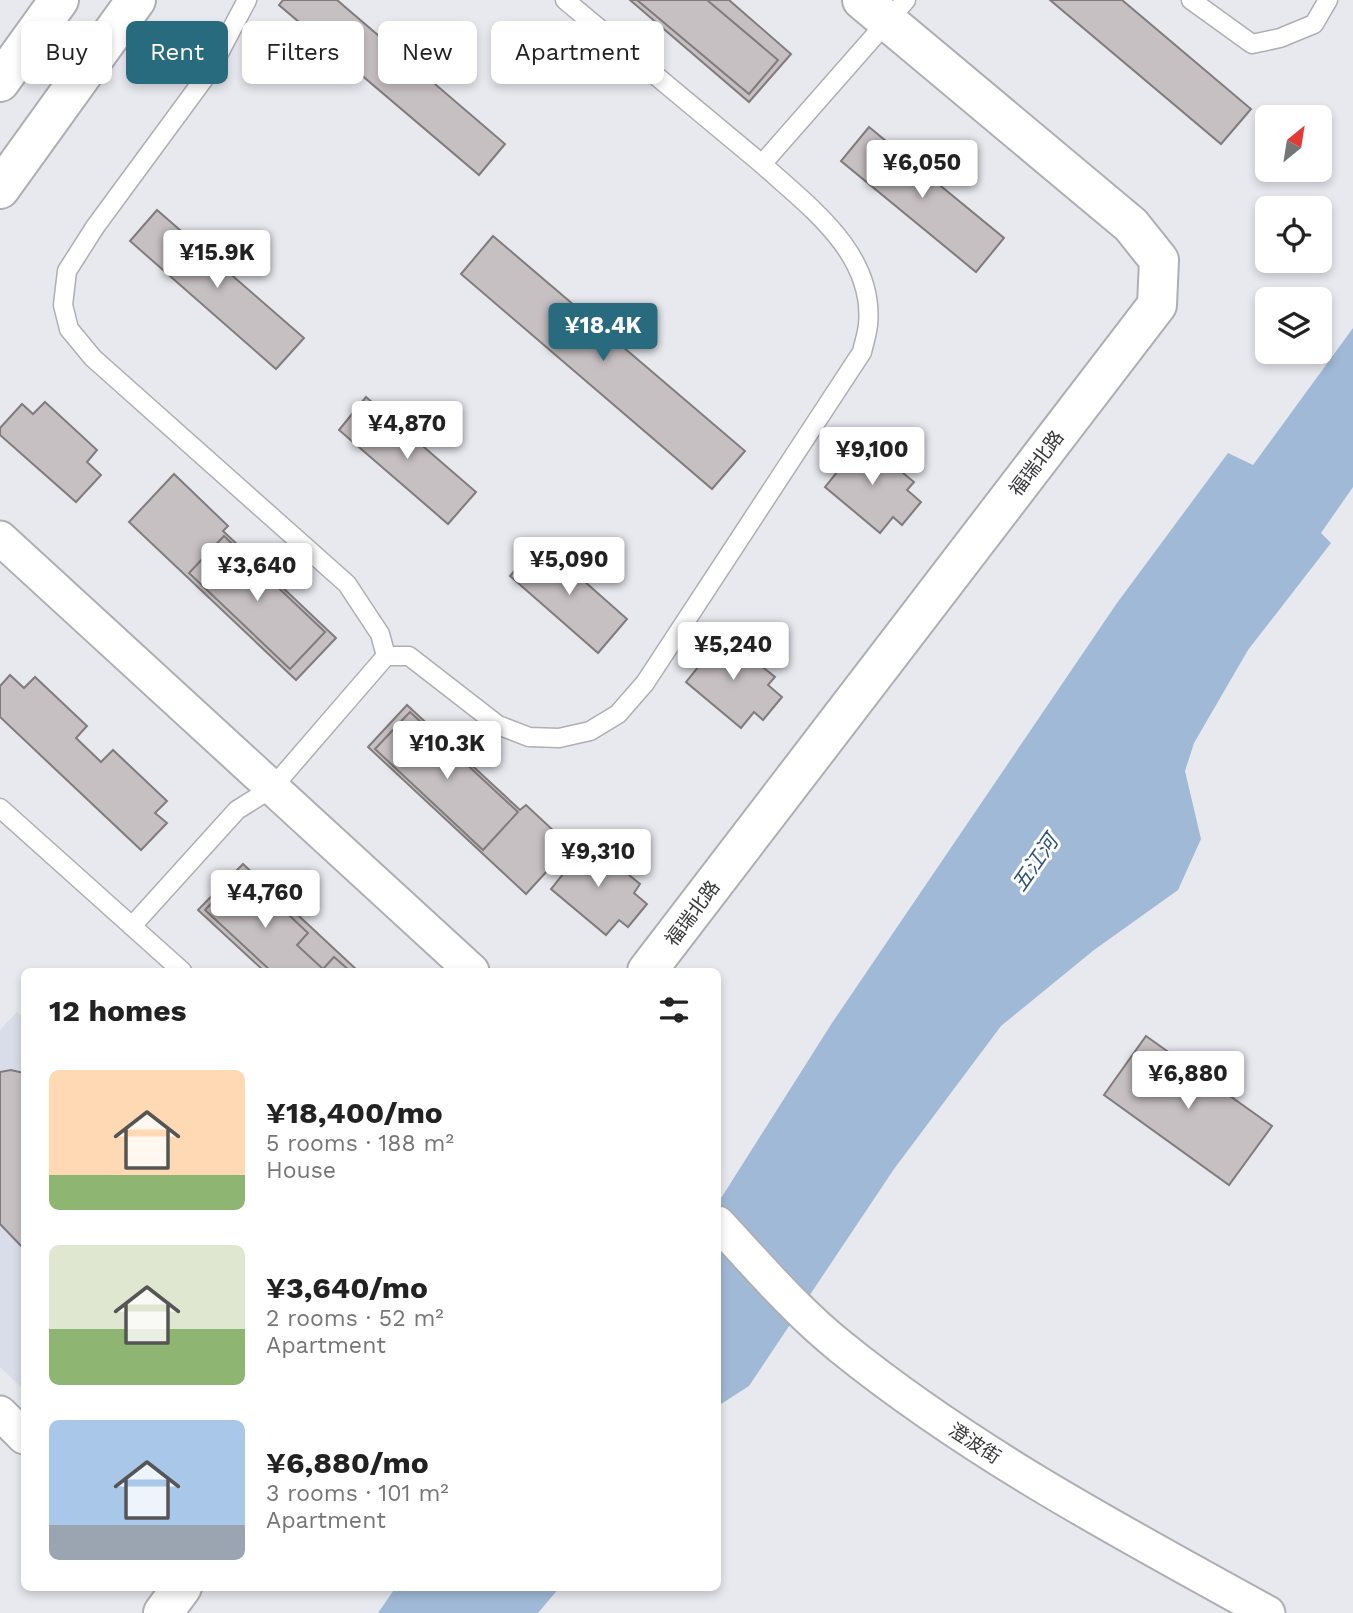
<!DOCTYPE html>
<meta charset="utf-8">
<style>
body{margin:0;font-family:"Work Sans","Noto Sans SC",sans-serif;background:#f2f2f2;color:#222;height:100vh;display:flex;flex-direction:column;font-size:26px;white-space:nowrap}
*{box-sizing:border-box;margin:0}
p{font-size:23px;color:#767676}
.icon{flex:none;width:38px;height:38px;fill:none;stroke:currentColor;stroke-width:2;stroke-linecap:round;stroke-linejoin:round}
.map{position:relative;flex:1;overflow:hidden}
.side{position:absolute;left:21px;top:968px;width:700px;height:623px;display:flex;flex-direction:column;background:#fff;border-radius:10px;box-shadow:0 4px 10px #0003}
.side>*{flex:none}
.top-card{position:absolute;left:21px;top:21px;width:700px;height:63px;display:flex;gap:14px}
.needle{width:46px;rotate:30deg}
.fabs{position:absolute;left:1255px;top:105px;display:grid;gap:14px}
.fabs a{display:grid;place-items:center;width:77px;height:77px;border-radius:10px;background:#fff;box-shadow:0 4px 10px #0003;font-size:35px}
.price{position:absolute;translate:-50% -60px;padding:0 16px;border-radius:7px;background:#fff;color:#222;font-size:23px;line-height:46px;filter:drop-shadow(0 2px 4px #0008)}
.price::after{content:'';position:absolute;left:50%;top:42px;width:21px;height:16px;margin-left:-10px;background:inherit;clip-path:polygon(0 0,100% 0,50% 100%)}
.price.selected{background:#296b7e;color:#fff}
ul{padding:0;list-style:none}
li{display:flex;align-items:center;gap:21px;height:175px;padding:0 28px}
li span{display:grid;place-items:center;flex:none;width:196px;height:140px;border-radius:10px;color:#555}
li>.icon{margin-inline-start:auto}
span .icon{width:84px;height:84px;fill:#fffc;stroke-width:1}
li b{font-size:30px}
h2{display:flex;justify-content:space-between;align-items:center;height:84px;padding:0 28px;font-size:30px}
.tag{padding:0 24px;border-radius:10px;background:#fff;box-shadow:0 4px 10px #0003;font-size:24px;line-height:63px}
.tag.selected{background:#296b7e;color:#fff}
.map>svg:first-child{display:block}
.built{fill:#d9dde9}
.water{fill:#a0b9d6}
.building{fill:#c7c0c3;stroke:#827b7e;stroke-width:2}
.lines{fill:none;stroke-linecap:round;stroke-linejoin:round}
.lane-casing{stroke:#adafb5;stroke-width:21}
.street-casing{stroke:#adafb5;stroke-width:37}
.secondary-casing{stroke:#adafb5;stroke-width:42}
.lane{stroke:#fff;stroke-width:18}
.street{stroke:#fff;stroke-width:33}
.secondary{stroke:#fff;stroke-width:38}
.labels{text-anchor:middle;stroke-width:6;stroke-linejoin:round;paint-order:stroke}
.street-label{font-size:19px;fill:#353638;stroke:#fff}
.water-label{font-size:21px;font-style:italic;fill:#2c5179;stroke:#fff}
</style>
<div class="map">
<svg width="1353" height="1613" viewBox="0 0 1353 1613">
<rect width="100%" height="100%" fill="#e7e9ef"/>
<polygon class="built" points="17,1012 24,1018 24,1390 0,1367 0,1030"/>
<g class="water">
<polygon points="1353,328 1353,487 1321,533 1331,543 1248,650 1194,743 1185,771 1201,839 1178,890 1094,950 1001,1026 894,1169 749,1386 718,1406 718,1203 832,1023 1117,603 1228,453 1253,465"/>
<polygon points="396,1587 560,1587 538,1613 378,1613"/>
</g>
<g class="building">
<polygon points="283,0 337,0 505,144 479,175 279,5"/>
<polygon points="630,0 729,0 791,54 749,102"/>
<polygon points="637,0 707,0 778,60 749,94"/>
<polygon points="1050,0 1122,0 1251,109 1221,144"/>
<polygon points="869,127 1004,238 976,272 841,161"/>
<polygon points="157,210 304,338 276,369 130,241"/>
<polygon points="493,236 745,451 712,489 461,274"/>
<polygon points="366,397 476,492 448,524 339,430"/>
<polygon points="45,402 97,450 87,462 101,475 76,502 0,435 0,428 22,404 33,414"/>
<polygon points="849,442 862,453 869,445 914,482 907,490 921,502 902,525 893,517 880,533 825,487 838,471 831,465"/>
<polygon points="174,474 228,526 223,531 336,638 296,680 129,522"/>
<polygon points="224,536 325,632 290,669 189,573"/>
<polygon points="540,542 627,619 598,653 510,576"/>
<polygon points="710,637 723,648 729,640 775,677 768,685 782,697 763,720 754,712 741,728 686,682 699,666 691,660"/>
<polygon points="10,675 24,688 35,677 87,726 76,738 101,762 113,750 167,801 155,813 167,823 141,850 0,717 0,686"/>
<polygon points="407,705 520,810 526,805 570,846 526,894 368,747"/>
<polygon points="410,712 518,812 483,850 375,749"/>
<polygon points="576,845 588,855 595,847 640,884 634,893 647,904 628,927 619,920 606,935 551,889 564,873 556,867"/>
<polygon points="243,864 358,971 264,971 198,910"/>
<polygon points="232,882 246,894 256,884 308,933 297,945 323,969 334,957 350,971 271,971 205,910"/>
<polygon points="1146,1036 1272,1126 1229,1185 1104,1095"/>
<polygon points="11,1070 24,1073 24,1249 0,1224 0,1072"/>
</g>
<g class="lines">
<defs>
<g id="lane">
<polyline points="247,0 209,72 95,227 67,271 63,305 69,329 93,358 347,584 380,634 386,656"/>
<polyline points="565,0 762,164"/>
<polyline points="1191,0 1252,44 1280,38 1314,24 1328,0"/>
<polyline points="0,808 182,971"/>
<path d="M 132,926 L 237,810 L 272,788 L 386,656 L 409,656 L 498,725 L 529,737 L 559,738 L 590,731 L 618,714 L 645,683 L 862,352 C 864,343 867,334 868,325 C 875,253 808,206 762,164 L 906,0"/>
</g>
<g id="street">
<polyline points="0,538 472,971"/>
<path d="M 718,1223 C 757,1265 796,1311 841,1347 C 972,1453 1121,1532 1268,1613"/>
<polyline points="0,1413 24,1437"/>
</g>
<g id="secondary">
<polyline points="0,82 59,0"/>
<polyline points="0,189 136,0"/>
<polyline points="647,971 1157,305 1159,260 1131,225 862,0"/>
<polyline points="163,1613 182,1587"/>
</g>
</defs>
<use href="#lane" class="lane-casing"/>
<use href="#street" class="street-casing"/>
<use href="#secondary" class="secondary-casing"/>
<use href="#lane" class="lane"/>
<use href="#street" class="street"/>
<use href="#secondary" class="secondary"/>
</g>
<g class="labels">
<g class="street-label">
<text transform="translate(1036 463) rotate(-53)" y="7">福瑞北路</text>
<text transform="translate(692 913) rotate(-53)" y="7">福瑞北路</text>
<text transform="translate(975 1443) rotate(33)" y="7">澄波街</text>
</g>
<g class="water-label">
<text transform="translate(1035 863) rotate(-55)" y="7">五江河</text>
</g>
</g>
</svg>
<div class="fabs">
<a><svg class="needle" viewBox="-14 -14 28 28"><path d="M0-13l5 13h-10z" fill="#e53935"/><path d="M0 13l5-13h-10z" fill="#767676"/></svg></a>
<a><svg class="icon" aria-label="locate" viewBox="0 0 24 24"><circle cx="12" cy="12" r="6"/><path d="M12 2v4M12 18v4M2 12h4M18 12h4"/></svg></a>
<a><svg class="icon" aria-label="layers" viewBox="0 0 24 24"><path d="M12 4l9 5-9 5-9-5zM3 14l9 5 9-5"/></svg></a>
</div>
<b class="price" style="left:922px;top:200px">¥6,050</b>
<b class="price" style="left:217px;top:290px">¥15.9K</b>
<b class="price selected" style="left:603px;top:363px">¥18.4K</b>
<b class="price" style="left:407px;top:461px">¥4,870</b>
<b class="price" style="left:872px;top:487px">¥9,100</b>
<b class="price" style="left:569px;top:597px">¥5,090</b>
<b class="price" style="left:257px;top:603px">¥3,640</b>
<b class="price" style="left:733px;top:682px">¥5,240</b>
<b class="price" style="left:447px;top:781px">¥10.3K</b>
<b class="price" style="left:598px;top:889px">¥9,310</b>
<b class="price" style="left:265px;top:930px">¥4,760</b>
<b class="price" style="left:1188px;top:1111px">¥6,880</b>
<div class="top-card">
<a class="tag">Buy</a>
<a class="tag selected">Rent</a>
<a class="tag">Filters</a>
<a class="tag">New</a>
<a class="tag">Apartment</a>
</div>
<section class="side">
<h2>12 homes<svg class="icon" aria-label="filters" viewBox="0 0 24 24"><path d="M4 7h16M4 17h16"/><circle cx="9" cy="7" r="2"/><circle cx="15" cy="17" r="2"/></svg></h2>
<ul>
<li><span style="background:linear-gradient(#ffd9b3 75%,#8fb573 0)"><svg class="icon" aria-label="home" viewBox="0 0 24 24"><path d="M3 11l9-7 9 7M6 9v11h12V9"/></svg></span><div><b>¥18,400/mo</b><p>5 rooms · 188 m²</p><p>House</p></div></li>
<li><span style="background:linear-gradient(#dfe7d0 60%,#8fb573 0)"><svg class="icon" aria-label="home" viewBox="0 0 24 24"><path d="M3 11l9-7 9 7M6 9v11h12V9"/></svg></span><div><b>¥3,640/mo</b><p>2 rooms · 52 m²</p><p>Apartment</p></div></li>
<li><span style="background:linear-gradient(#a9c7e8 75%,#9aa5b1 0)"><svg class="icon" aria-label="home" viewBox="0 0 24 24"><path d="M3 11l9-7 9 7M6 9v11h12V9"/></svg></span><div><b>¥6,880/mo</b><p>3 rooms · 101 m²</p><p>Apartment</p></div></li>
</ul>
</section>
</div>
